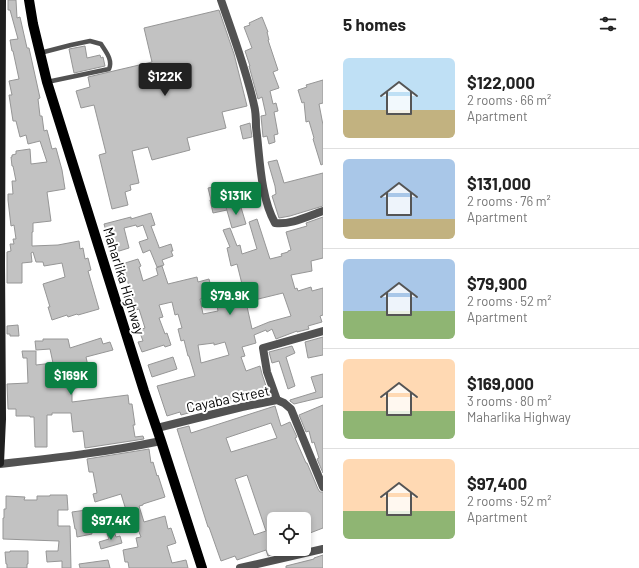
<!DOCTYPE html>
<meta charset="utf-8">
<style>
body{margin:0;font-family:Barlow,sans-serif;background:#f6f6f6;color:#222;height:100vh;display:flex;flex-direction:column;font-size:15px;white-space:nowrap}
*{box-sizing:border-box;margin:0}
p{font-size:13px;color:#767676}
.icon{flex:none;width:22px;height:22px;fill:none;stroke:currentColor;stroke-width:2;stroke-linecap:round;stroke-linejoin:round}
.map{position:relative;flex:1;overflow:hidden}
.details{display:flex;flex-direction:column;background:#fff;width:316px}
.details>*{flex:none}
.tools{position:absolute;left:267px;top:512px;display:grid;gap:8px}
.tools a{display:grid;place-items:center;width:44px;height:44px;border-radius:6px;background:#fff;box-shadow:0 2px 6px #0003;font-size:20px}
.price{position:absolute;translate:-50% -34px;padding:0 9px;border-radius:4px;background:#0b8043;color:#fff;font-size:13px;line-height:26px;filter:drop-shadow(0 1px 2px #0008)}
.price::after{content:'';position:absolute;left:50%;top:24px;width:12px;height:9px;margin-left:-6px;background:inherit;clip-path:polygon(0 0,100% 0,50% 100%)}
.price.selected{background:#222;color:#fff}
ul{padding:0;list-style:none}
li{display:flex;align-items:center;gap:12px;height:100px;padding:0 20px}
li+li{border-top:1px solid #e0e0e0}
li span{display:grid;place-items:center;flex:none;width:112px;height:80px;border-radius:6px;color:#555}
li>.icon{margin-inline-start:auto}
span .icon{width:48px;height:48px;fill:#fffc;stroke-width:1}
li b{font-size:17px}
h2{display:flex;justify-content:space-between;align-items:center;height:48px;padding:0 20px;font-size:17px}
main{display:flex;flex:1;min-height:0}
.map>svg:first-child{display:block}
.building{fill:#c2c2c2;stroke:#969696;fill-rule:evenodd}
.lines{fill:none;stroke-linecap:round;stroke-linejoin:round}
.lane{stroke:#525252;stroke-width:4.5}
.street{stroke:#525252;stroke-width:8}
.secondary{stroke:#1f1f1f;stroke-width:8}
.primary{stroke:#000;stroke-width:10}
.labels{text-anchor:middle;stroke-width:4;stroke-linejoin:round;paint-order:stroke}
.street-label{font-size:14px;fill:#000;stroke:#fff}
</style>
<main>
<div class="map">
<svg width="323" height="568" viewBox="0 0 323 568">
<rect width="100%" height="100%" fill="#fff"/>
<g class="building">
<polygon points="8,0 16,0 17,18 20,17 27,48 29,48 40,98 38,99 40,116 42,116 44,131 47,130 52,149 56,148 62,170 65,189 47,192 51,221 33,223 33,232 32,232 32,246 58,245 79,241 80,249 83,248 85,259 88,258 91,270 88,271 99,309 78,315 77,314 68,317 67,315 52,320 48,307 50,307 43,284 65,277 62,263 44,266 43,262 36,262 33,252 31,253 32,262 22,263 22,283 7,283 7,252 11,251 10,244 14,244 13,239 16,239 14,225 11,226 8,200 8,194 13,194 12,181 16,181 13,166 12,166 11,157 12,157 12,155 16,154 16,151 30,149 31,164 47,162 40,141 28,144 26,135 20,137 16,121 13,121 9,95 12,95 9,81 19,79 13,51 12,51 10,40 18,39 10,10 8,10"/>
<polygon points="219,10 234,54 247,106 222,112 226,128 187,138 190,150 152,160 148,147 132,151 139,183 130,185 131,190 125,192 128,205 112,209 99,155 106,153 94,105 81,108 76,91 90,87 88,77 152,62 144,28"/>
<polygon points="262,17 268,32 267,32 269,40 268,40 278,70 273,72 279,88 270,91 273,104 276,103 278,111 274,112 278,134 274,135 275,142 269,144 267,136 263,137 261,116 266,115 262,97 258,99 249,66 250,66 245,51 252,48 244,27 250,25 249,23"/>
<polygon points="85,46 87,58 100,55 101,58 103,57 105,66 74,73 69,49"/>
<polygon points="323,80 323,103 319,104 323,125 323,164 321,165 313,139 314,138 309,121 306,122 304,102 302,103 298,90 307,87 306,85"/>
<polygon points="250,123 252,137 243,139 240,126"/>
<polygon points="277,160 284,183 323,173 323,206 290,216 279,218 272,196 276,194 275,186 268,162"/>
<polygon points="248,183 250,190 237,192 236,186"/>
<polygon points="222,185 224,191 222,192 227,210 213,213 210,200 211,200 208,188"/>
<polygon points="240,204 246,224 232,228 226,207"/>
<polygon points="151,213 155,225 151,226 159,247 159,248 171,244 173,251 171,251 173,256 162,260 164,265 157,267 150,250 143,253 139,242 148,239 143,225 137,227 136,225 124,228 129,248 116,252 111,237 108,238 104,224 131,217 131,219"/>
<path d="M 323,217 L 323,258 L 311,261 L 312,271 L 291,275 L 295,289 L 297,288 L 298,291 L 311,287 L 312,291 L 323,288 L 323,315 L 320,316 L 322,322 L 308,326 L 309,329 L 297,332 L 297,331 L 276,339 L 272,329 L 267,332 L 266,330 L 254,335 L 256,343 L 242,347 L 245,356 L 241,357 L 246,371 L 260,366 L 262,374 L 269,395 L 258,398 L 235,403 L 234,400 L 226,402 L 224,397 L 202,404 L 203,409 L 181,415 L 180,412 L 167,416 L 157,386 L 195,376 L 189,356 L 188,356 L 184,340 L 181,341 L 178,329 L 182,328 L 178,314 L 175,315 L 172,302 L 159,305 L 163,317 L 159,318 L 165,334 L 167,333 L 171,345 L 165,347 L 164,345 L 142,352 L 138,342 L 143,341 L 139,330 L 145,328 L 139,309 L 133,311 L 129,299 L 133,298 L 122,264 L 138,259 L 141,266 L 139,267 L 143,281 L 158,275 L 156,268 L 162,266 L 168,284 L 197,277 L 198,282 L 209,279 L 211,287 L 225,284 L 226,287 L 242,284 L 237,264 L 231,266 L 227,248 L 230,247 L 223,230 L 230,228 L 237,246 L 240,245 L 242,254 L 257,249 L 249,222 L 257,219 L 270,259 L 282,256 L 281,254 L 288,252 L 288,251 L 291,250 L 286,232 L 307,226 L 306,223 ZM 283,293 L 291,316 L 269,322 L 252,329 L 246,302 ZM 215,296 L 218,311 L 203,314 L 200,299 ZM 225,342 L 229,355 L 201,363 L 198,345 L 214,343 L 214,345 Z"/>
<polygon points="18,325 19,336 10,336 10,334 7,334 7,326"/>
<polygon points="323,337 323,355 308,358 305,342"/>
<polygon points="101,338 103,344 110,342 113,350 86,357 92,384 72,389 72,402 128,395 129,404 132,404 135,425 133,425 135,437 143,436 144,439 85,448 83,431 73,432 71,413 52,413 52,415 47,415 47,447 35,447 34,417 30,417 30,416 16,416 16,409 8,409 7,384 28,383 27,358 23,358 22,351 36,351 36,365 53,363 50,349 36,350 35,341 43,341 43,339 68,339 70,348"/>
<polygon points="292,346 295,353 286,357 295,386 288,389 279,361 272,363 269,352"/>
<polygon points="173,357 177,369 152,377 148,365"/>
<polygon points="323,374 323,397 294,404 290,401 290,400 316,392 311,377"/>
<polygon points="323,405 323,473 317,459 319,458 314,442 312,443 309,431 306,432 299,415"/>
<path d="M 275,406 L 281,426 L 290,422 L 297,437 L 295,438 L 306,463 L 307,463 L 318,489 L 320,492 L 323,492 L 323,528 L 310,533 L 303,517 L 296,519 L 274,519 L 274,549 L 286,549 L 286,550 L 268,556 L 266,550 L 237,560 L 235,556 L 221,561 L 209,527 L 208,527 L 177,429 L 189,426 L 191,433 ZM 271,423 L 277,438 L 231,452 L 226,438 ZM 247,475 L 266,531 L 254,535 L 235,479 Z"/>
<polygon points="149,449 151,463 153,462 157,476 158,475 165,497 143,504 143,505 139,506 144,522 165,516 168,529 171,528 176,543 167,546 172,563 186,560 188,568 129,568 128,562 125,562 123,550 138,547 136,538 141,537 130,509 126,510 121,494 95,502 93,494 97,493 93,472 89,472 87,459"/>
<polygon points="50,495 67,495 68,510 58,510 58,526 70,526 71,568 62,568 62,561 47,562 46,551 58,551 59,541 3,539 3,518 4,518 4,509 6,509 6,496 25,497 24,500 37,500 37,496 50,496"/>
<polygon points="86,510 88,522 90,522 92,534 77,537 76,529 75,529 72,512"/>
<polygon points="114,531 116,537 120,536 122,543 101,549 99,542 109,539 107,534"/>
<polygon points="10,551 28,551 28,564 27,564 27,568 7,568 7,564 6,564 5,552 10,552"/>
<polygon points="323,555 323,568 286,568 286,566 314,559 314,558"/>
<polygon points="108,560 110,568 80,568 79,564"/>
</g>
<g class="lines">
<path class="lane" d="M 40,53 L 71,45 L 90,41 L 101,44 C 106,52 113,60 109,69 L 47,82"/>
<g class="street">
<path d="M 221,0 C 233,35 246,69 254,105 C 256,112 256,120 256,127 C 260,157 260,196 275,223 C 291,225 308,216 323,211"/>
<polyline points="277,400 267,372 263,348 323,331"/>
<polyline points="157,428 242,407 277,400 284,403 291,409 323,487"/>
<path d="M 0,464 C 54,458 108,452 161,441"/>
<polyline points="240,568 323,549"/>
</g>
<polyline class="secondary" points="0,463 2,419 1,265 2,0"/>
<polyline class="primary" points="29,0 33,24 47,82 144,391 161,441 202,568"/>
</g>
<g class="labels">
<g class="street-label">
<text transform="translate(124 281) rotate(73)" y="5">Maharlika Highway</text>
<text transform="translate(228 399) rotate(-12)" y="5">Cayaba Street</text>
</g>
</g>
</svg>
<div class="tools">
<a><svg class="icon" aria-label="locate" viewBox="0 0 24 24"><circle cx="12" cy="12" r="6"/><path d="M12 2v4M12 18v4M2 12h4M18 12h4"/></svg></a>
</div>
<b class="price selected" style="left:165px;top:97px">$122K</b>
<b class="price" style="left:236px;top:216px">$131K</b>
<b class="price" style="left:230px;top:316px">$79.9K</b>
<b class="price" style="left:71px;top:396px">$169K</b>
<b class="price" style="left:111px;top:541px">$97.4K</b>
</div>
<section class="details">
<h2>5 homes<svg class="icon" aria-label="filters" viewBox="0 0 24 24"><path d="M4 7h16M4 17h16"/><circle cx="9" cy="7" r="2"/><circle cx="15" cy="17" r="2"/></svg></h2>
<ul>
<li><span style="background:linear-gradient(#bfe0f5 65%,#c2b280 0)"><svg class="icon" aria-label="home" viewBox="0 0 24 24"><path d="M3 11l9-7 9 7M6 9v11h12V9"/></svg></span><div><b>$122,000</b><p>2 rooms · 66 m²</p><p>Apartment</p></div></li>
<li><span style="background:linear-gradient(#a9c7e8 75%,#c2b280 0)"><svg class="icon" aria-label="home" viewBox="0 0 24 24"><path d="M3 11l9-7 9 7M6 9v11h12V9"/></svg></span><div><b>$131,000</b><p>2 rooms · 76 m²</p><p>Apartment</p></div></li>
<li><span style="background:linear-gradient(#a9c7e8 65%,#8fb573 0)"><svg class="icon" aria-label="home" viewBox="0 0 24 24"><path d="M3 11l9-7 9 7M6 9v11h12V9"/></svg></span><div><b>$79,900</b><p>2 rooms · 52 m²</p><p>Apartment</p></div></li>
<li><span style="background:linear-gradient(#ffd9b3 65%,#8fb573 0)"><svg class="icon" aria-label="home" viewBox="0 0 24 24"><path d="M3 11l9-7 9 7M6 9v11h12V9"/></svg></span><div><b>$169,000</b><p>3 rooms · 80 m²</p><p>Maharlika Highway</p></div></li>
<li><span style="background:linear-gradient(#ffd9b3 65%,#8fb573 0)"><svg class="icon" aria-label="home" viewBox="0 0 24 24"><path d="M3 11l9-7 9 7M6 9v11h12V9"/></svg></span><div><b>$97,400</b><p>2 rooms · 52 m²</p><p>Apartment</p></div></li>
</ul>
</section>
</main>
